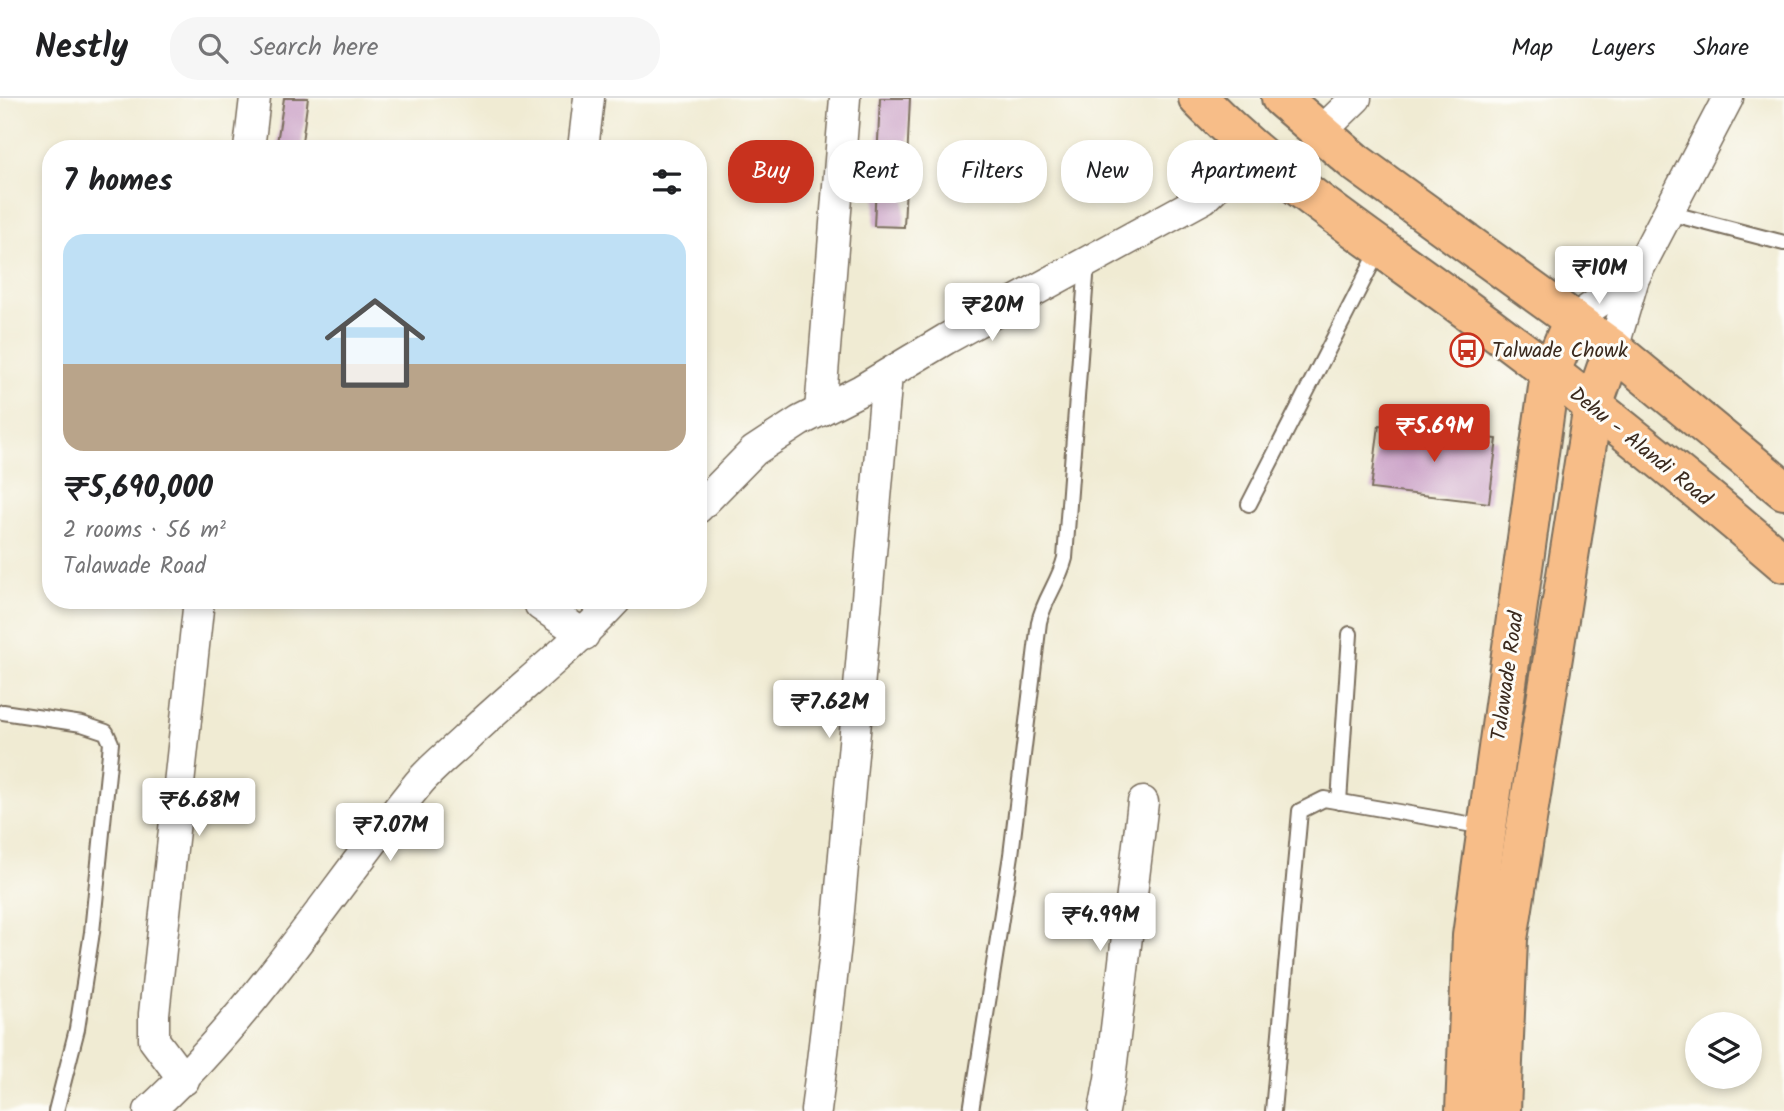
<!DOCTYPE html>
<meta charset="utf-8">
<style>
body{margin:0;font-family:Kalam,sans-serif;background:#f6f6f6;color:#202124;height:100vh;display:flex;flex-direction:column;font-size:26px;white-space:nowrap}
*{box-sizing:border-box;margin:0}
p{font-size:23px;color:#757577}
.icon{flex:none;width:38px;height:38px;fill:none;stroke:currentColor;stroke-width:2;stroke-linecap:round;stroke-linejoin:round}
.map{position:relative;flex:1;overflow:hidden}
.side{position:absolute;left:42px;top:42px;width:665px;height:469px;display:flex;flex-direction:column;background:#fff;border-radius:28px;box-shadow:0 4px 10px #0003}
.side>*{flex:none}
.guide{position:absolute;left:728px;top:42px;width:665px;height:63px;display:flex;gap:14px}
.buttons{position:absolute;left:1685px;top:914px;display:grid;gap:14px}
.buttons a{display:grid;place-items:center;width:77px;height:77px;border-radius:50%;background:#fff;box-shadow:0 4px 10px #0003;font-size:35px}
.price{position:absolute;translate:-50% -60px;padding:0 16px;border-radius:7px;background:#fff;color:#222;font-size:23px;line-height:46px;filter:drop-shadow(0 2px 4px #0008)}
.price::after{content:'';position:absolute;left:50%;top:42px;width:21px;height:16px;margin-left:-10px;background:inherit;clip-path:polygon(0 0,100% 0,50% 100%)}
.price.selected{background:#c8321e;color:#fff}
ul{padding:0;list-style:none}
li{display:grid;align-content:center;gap:14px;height:371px;padding:0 21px}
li+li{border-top:2px solid #e0e0e0}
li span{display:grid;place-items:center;height:217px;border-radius:21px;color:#555}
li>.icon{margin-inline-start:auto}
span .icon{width:126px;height:126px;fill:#fffc;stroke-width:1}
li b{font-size:30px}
h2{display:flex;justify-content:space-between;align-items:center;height:84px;padding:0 21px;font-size:30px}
.chip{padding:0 24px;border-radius:28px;background:#fff;box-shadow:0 4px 10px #0003;font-size:24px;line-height:63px}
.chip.selected{background:#c8321e;color:#fff}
header{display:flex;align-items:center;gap:42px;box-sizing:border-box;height:98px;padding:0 35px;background:#fff;border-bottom:2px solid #e0e0e0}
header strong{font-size:33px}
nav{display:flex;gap:38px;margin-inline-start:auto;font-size:24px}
.search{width:490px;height:63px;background:#f6f6f6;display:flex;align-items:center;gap:18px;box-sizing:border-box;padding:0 24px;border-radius:28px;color:#757577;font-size:26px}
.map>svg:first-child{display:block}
.building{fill:#cba2c7}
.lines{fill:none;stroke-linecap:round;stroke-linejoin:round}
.lane-casing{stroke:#7a6e5d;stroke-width:18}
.street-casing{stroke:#7a6e5d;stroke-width:33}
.primary-casing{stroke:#7a6e5d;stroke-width:42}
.lane{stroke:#fff;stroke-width:14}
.street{stroke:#fff;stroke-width:30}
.primary{stroke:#f7bd88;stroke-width:38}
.labels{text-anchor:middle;stroke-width:6;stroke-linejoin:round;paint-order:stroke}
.poi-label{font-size:21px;fill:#3b2a1e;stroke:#fdfcf7;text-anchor:start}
.street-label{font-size:21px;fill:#3b2a1e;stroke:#fdfcf7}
</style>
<header>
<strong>Nestly</strong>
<div class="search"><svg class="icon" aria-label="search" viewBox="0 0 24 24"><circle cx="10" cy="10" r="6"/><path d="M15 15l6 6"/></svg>Search here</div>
<nav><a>Map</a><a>Layers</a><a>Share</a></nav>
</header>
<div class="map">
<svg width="1784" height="1013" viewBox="0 0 1784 1013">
<rect width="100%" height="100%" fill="#fdfcf7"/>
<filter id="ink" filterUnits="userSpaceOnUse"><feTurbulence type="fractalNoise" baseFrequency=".0143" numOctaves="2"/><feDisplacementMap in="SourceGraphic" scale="14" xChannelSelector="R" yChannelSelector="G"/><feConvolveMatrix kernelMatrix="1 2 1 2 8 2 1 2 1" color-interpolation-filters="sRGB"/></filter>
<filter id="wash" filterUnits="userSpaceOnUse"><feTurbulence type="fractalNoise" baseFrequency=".00686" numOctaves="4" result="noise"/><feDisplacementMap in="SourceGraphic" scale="28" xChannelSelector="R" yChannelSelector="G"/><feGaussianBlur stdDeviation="1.57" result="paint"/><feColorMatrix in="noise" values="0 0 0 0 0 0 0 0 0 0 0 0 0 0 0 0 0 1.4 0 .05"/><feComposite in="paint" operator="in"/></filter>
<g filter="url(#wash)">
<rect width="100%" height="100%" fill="#f0ebd3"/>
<g id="blocks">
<g class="building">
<polygon points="284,0 308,0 301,51 276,51"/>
<polygon points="880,0 910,0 904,129 874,128"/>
<polygon points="1379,327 1497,341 1489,405 1371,391"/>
</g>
</g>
</g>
<g filter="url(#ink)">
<use href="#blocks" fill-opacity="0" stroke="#7a6e5d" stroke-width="2"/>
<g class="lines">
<defs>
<g id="lane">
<polyline points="1669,115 1784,145"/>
<polyline points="1249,406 1379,152"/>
<polyline points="3,614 82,626 106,634 111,645 92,834 77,931 56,1013"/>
<polyline points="1339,704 1350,536"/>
<path d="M 971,1013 L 1011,757 L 1039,524 C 1044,501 1059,484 1065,460 L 1087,165"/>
<polyline points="1273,1013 1300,713 1324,701 1485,729"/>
</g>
<g id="street">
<polyline points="1321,34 1356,0"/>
<polyline points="249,51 255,0"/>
<polyline points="583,51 589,0"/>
<polyline points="1573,222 1634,180"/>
<polyline points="1613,251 1634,180 1728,0"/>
<polyline points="820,313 845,0"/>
<polyline points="698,410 754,353 800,323 861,292 946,241 1204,100 1255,51"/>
<polyline points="540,502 540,507 584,537"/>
<polyline points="184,982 154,942 154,916 199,502"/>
<path d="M 149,1013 C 254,917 329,795 418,686 C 431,670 449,656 464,642 C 514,594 569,553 616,502"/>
<polyline points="816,1013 836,846 887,277"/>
<polyline points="1104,1013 1110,981 1143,704"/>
</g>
<g id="primary">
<path d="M 1198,0 C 1275,79 1368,139 1456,204 C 1569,286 1678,374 1784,465"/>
<polyline points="1281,0 1355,64 1613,251 1784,392"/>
<polyline points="1465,1013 1472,838 1550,275 1573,222"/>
<polyline points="1501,1013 1508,841 1593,308 1613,251"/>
</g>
</defs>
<use href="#lane" class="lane-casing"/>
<use href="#street" class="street-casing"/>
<use href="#primary" class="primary-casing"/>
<use href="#lane" class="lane"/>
<use href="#street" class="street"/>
<use href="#primary" class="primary"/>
</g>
</g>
<defs>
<symbol id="bus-ring" viewBox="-11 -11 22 22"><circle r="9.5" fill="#fdfcf7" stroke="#c8321e" stroke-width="1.5"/><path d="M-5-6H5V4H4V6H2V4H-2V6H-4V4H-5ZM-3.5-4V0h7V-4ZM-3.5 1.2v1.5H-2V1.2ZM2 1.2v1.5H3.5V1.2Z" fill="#c8321e"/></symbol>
</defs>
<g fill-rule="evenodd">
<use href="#bus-ring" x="1448" y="233" width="38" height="38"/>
</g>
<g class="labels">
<g class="poi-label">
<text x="1492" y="259">Talwade Chowk</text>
</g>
<g class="street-label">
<text transform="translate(1641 348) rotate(39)" y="7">Dehu - Alandi Road</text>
<text transform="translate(1507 578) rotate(-82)" y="7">Talawade Road</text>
</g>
</g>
</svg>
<div class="buttons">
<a><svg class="icon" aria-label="layers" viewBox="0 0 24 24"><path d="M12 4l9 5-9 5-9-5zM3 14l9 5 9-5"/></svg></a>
</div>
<b class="price" style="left:1599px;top:208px">₹10M</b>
<b class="price" style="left:992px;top:245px">₹20M</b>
<b class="price selected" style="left:1434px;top:366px">₹5.69M</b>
<b class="price" style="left:829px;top:642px">₹7.62M</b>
<b class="price" style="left:199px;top:740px">₹6.68M</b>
<b class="price" style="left:390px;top:765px">₹7.07M</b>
<b class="price" style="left:1100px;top:855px">₹4.99M</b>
<div class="guide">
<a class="chip selected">Buy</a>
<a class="chip">Rent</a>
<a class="chip">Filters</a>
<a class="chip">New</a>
<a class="chip">Apartment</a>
</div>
<section class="side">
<h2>7 homes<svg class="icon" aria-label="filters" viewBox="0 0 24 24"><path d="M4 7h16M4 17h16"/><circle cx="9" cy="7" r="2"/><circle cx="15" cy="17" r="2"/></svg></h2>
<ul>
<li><span style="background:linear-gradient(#bfe0f5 60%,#b9a48a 0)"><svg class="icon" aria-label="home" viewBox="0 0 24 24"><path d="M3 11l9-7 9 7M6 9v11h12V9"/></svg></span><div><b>₹5,690,000</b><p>2 rooms · 56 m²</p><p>Talawade Road</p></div></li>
</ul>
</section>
</div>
